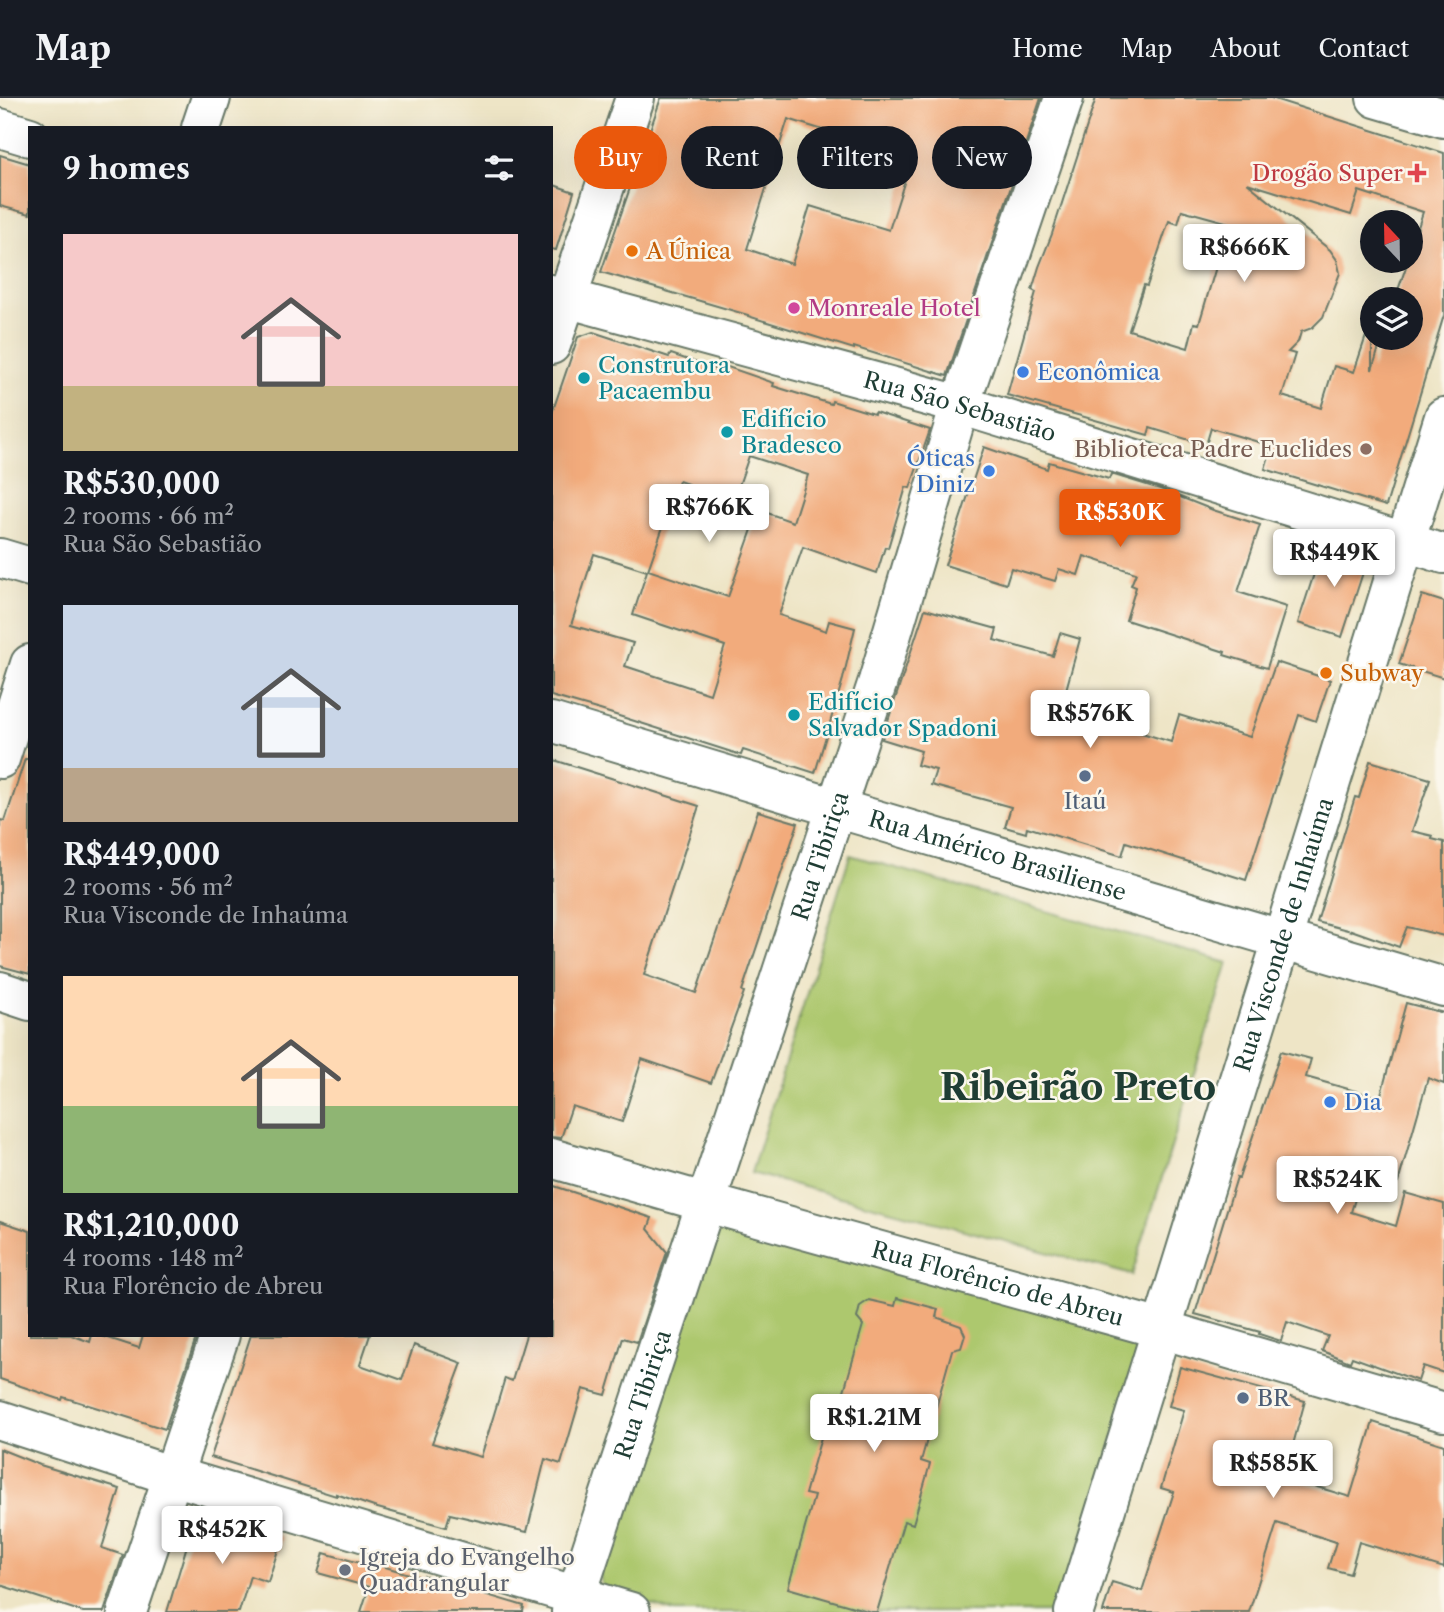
<!DOCTYPE html>
<meta charset="utf-8">
<style>
body{margin:0;font-family:"Libre Caslon Text",serif;background:#20242c;color:#f1f3f6;height:100vh;display:flex;flex-direction:column;font-size:26px;white-space:nowrap}
*{box-sizing:border-box;margin:0}
p{font-size:23px;color:#9ea1a6}
.icon{flex:none;width:38px;height:38px;fill:none;stroke:currentColor;stroke-width:2;stroke-linecap:round;stroke-linejoin:round}
.map{position:relative;flex:1;overflow:hidden}
.sheet{position:absolute;left:28px;top:28px;width:525px;height:1211px;display:flex;flex-direction:column;background:#171b24;border-radius:0px;box-shadow:0 7px 28px #0002}
.sheet>*{flex:none}
.hud{position:absolute;left:574px;top:28px;width:665px;height:63px;display:flex;gap:14px}
.needle{width:46px;rotate:338deg}
.controls{position:absolute;left:1360px;top:112px;display:grid;gap:14px}
.controls a{display:grid;place-items:center;width:63px;height:63px;border-radius:50%;background:#171b24;box-shadow:0 7px 28px #0002;font-size:35px}
.price{position:absolute;translate:-50% -60px;padding:0 16px;border-radius:7px;background:#fff;color:#222;font-size:23px;line-height:46px;filter:drop-shadow(0 2px 4px #0008)}
.price::after{content:'';position:absolute;left:50%;top:42px;width:21px;height:16px;margin-left:-10px;background:inherit;clip-path:polygon(0 0,100% 0,50% 100%)}
.price.active{background:#ea580c;color:#fff}
ul{padding:0;list-style:none}
li{display:grid;align-content:center;gap:14px;height:371px;padding:0 35px}
li span{display:grid;place-items:center;height:217px;border-radius:0px;color:#555}
li>.icon{margin-inline-start:auto}
span .icon{width:126px;height:126px;fill:#fffc;stroke-width:1}
li b{font-size:30px}
h2{display:flex;justify-content:space-between;align-items:center;height:84px;padding:0 35px;font-size:30px}
.pill{padding:0 24px;border-radius:32px;background:#171b24;box-shadow:0 7px 28px #0002;font-size:24px;line-height:63px}
.pill.active{background:#ea580c;color:#fff}
header{display:flex;align-items:center;gap:42px;box-sizing:border-box;height:98px;padding:0 35px;background:#171b24;border-bottom:2px solid #363941}
header strong{font-size:33px}
nav{display:flex;gap:38px;margin-inline-start:auto;font-size:24px}
.map>svg:first-child{display:block}
.green{fill:#adc86e;stroke:#668251;stroke-width:2}
.building{fill:#f2ab7c;fill-rule:evenodd}
.lines{fill:none;stroke-linecap:round;stroke-linejoin:round}
.minor-casing{stroke:#677867;stroke-width:42}
.minor{stroke:#fff;stroke-width:38}
.health-dot{fill:#e0444e;stroke:#fbf7ec;stroke-width:2.5}
.food-dot{fill:#e8710a;stroke:#fbf7ec;stroke-width:2.5}
.hotel-dot{fill:#d1479c;stroke:#fbf7ec;stroke-width:2.5}
.shop-dot{fill:#3f7fe0;stroke:#fbf7ec;stroke-width:2.5}
.culture-dot{fill:#0f9aa8;stroke:#fbf7ec;stroke-width:2.5}
.education-dot{fill:#8d6e63;stroke:#fbf7ec;stroke-width:2.5}
.service-dot{fill:#5c6f8a;stroke:#fbf7ec;stroke-width:2.5}
.worship-dot{fill:#6b7280;stroke:#fbf7ec;stroke-width:2.5}
.labels{text-anchor:middle;stroke-width:5;stroke-linejoin:round;paint-order:stroke}
.health-label{font-size:23px;fill:#be3a42;stroke:#fbf7ec;text-anchor:end}
.food-label{font-size:23px;fill:#c56008;stroke:#fbf7ec;text-anchor:start}
.hotel-label{font-size:23px;fill:#b23c85;stroke:#fbf7ec;text-anchor:start}
.culture-label{font-size:23px;fill:#0d838f;stroke:#fbf7ec;text-anchor:start}
.shop-label{font-size:23px;fill:#366cbe;stroke:#fbf7ec;text-anchor:start}
.street-label{font-size:23px;fill:#1f3d34;stroke:#fbf7ec}
.education-label{font-size:23px;fill:#785e54;stroke:#fbf7ec;text-anchor:end}
.service-label{font-size:23px;fill:#4e5e75;stroke:#fbf7ec}
.worship-label{font-size:23px;fill:#5b616d;stroke:#fbf7ec;text-anchor:start}
.town-label{font-size:37px;font-weight:bold;fill:#1f3d34;stroke:#fbf7ec}
</style>
<header>
<strong>Map</strong>
<nav><a>Home</a><a>Map</a><a>About</a><a>Contact</a></nav>
</header>
<div class="map">
<svg width="1444" height="1514" viewBox="0 0 1444 1514">
<rect width="100%" height="100%" fill="#fbf7ec"/>
<filter id="ink" filterUnits="userSpaceOnUse"><feTurbulence type="fractalNoise" baseFrequency=".0143" numOctaves="2"/><feDisplacementMap in="SourceGraphic" scale="14" xChannelSelector="R" yChannelSelector="G"/><feConvolveMatrix kernelMatrix="1 2 1 2 8 2 1 2 1" color-interpolation-filters="sRGB"/></filter>
<filter id="wash" filterUnits="userSpaceOnUse"><feTurbulence type="fractalNoise" baseFrequency=".00686" numOctaves="4" result="noise"/><feDisplacementMap in="SourceGraphic" scale="28" xChannelSelector="R" yChannelSelector="G"/><feGaussianBlur stdDeviation="1.57" result="paint"/><feColorMatrix in="noise" values="0 0 0 0 0 0 0 0 0 0 0 0 0 0 0 0 0 1.4 0 .05"/><feComposite in="paint" operator="in"/></filter>
<g filter="url(#wash)">
<rect width="100%" height="100%" fill="#eee5c6"/>
<g class="green">
<polygon points="850,757 1228,865 1132,1177 751,1075"/>
<polygon points="720,1120 1145,1239 1060,1514 675,1514 602,1492 599,1470"/>
</g>
<g id="blocks">
<g class="building">
<path d="M 661,0 L 1041,0 L 947,278 L 854,249 L 854,251 L 748,218 L 748,217 L 601,174 ZM 788,21 L 912,60 L 889,132 L 810,108 L 792,166 L 747,151 Z"/>
<path d="M 1096,0 L 1271,0 L 1444,55 L 1444,217 L 1386,408 L 1265,371 L 1272,348 L 1211,330 L 1206,347 L 1150,330 L 1148,337 L 1007,297 L 1036,194 L 1032,192 L 1039,169 L 1052,136 ZM 1247,85 L 1351,117 L 1359,93 L 1423,114 L 1410,154 L 1410,163 L 1408,163 L 1395,201 L 1410,201 L 1410,240 L 1382,240 L 1372,272 L 1372,232 L 1368,232 L 1354,274 L 1334,268 L 1321,310 L 1282,298 L 1295,256 L 1288,254 L 1298,244 L 1301,234 L 1312,230 L 1323,219 L 1340,175 L 1337,162 L 1330,152 ZM 1182,112 L 1229,125 L 1199,226 L 1194,225 L 1188,250 L 1129,232 L 1144,187 L 1147,188 L 1169,123 L 1178,126 Z"/>
<polygon points="0,57 30,66 30,116 0,108"/>
<polygon points="551,86 574,94 556,152 551,151"/>
<path d="M 593,234 L 669,259 L 671,256 L 717,272 L 719,266 L 774,285 L 773,288 L 831,306 L 832,303 L 874,316 L 875,314 L 930,332 L 910,390 L 906,389 L 888,450 L 885,449 L 877,475 L 803,449 L 779,517 L 826,533 L 829,523 L 855,530 L 843,581 L 815,675 L 743,652 L 741,657 L 600,612 L 551,598 L 551,318 L 578,239 ZM 749,358 L 808,377 L 793,424 L 759,412 L 728,499 L 648,472 L 679,383 L 734,402 ZM 594,456 L 647,473 L 633,517 L 725,548 L 710,596 L 625,568 L 633,545 L 571,527 Z"/>
<polygon points="984,349 1047,371 1049,364 1109,381 1111,376 1160,391 1213,412 1260,427 1238,494 1286,509 1267,570 1224,557 1225,554 1126,522 1136,489 1131,487 1136,475 1084,458 1078,477 1059,471 1055,483 1011,470 1006,486 945,467"/>
<polygon points="1325,442 1369,456 1342,539 1298,525"/>
<polygon points="1422,497 1444,504 1444,580 1399,566"/>
<polygon points="925,511 997,531 994,542 1053,558 1060,535 1080,541 1061,610 1171,644 1179,617 1250,639 1276,564 1330,582 1316,623 1299,617 1246,782 1126,744 1122,758 1027,729 1026,735 1005,729 1011,709 931,687 936,672 917,667 921,653 882,641"/>
<polygon points="25,661 30,661 30,876 0,868 0,722 5,723"/>
<polygon points="551,661 699,708 644,877 696,895 758,713 798,725 742,893 744,894 711,985 642,961 622,1024 572,1008 561,1040 551,1039"/>
<polygon points="1370,663 1430,681 1412,733 1433,738 1432,741 1444,744 1444,838 1407,829 1399,849 1351,832 1351,833 1317,824 1355,699 1359,700"/>
<polygon points="1406,905 1444,915 1444,986 1428,980 1398,1085 1363,1075 1351,1114 1396,1128 1405,1095 1444,1106 1444,1275 1423,1268 1418,1283 1352,1259 1350,1264 1322,1253 1328,1238 1287,1224 1281,1243 1259,1236 1260,1234 1195,1216 1237,1079 1239,1080 1281,953 1311,961 1306,979 1380,1000"/>
<polygon points="551,1087 652,1120 648,1131 667,1154 637,1244 623,1240 606,1297 583,1291 561,1366 545,1361 527,1434 450,1416 446,1429 374,1409 336,1396 336,1398 211,1359 251,1237 370,1237 360,1267 402,1282 414,1247 462,1265 432,1345 481,1359 505,1280 512,1283 526,1237 551,1237"/>
<polygon points="0,1123 30,1133 30,1237 71,1237 90,1244 92,1237 99,1237 139,1250 143,1237 197,1237 165,1331 63,1299 62,1302 0,1281"/>
<polygon points="897,1200 938,1211 936,1219 961,1228 965,1237 961,1250 952,1252 921,1363 930,1366 913,1426 904,1423 877,1514 871,1514 788,1490 814,1398 805,1396 822,1336 831,1338 863,1227 857,1220 860,1208 869,1202 895,1208"/>
<polygon points="1180,1269 1305,1303 1284,1379 1350,1399 1373,1324 1444,1347 1444,1470 1359,1444 1350,1476 1328,1470 1336,1444 1277,1425 1249,1514 1103,1514 1112,1484 1142,1493 1174,1394 1161,1390 1184,1312 1169,1308"/>
<polygon points="0,1351 40,1367 120,1391 102,1450 123,1457 104,1514 83,1514 0,1487"/>
<polygon points="212,1418 282,1439 268,1484 250,1478 239,1514 167,1514 194,1424"/>
<polygon points="324,1455 374,1469 375,1466 423,1480 424,1478 524,1508 523,1514 361,1514 369,1489 318,1475"/>
</g>
</g>
</g>
<g filter="url(#ink)">
<use href="#blocks" fill-opacity="0" stroke="#677867" stroke-width="2"/>
<g class="lines">
<defs>
<g id="minor">
<polyline points="1376,0 1444,20"/>
<polyline points="0,30 30,39"/>
<polyline points="201,30 211,0"/>
<path id="s1" d="M 551,196 L 960,307 L 1444,456"/>
<polyline points="551,247 635,0"/>
<polyline points="0,460 30,469"/>
<path id="s2" d="M 551,624 L 836,710 L 1444,889"/>
<polyline points="0,661 30,566"/>
<polyline points="0,893 30,903"/>
<path id="s3" d="M 551,1060 L 707,1105 L 1161,1231 L 1444,1314"/>
<polyline points="0,1322 173,1378 631,1514"/>
<polyline points="127,1514 220,1237"/>
<path id="s4" d="M 571,1514 L 878,583 L 960,307 L 1064,0"/>
<path id="s5" d="M 1074,1514 L 1444,319"/>
</g>
</defs>
<use href="#minor" class="minor-casing"/>
<use href="#minor" class="minor"/>
</g>
</g>
<path class="health-dot" d="M1413.5 64.5h7v7h7v7h-7v7h-7v-7h-7v-7h7z"/>
<g class="food-dot">
<circle cx="632" cy="153" r="7"/>
<circle cx="1326" cy="575" r="7"/>
</g>
<circle class="hotel-dot" cx="794" cy="210" r="7"/>
<g class="shop-dot">
<circle cx="1023" cy="274" r="7"/>
<circle cx="989" cy="373" r="7"/>
<circle cx="1330" cy="1004" r="7"/>
</g>
<g class="culture-dot">
<circle cx="584" cy="280" r="7"/>
<circle cx="727" cy="334" r="7"/>
<circle cx="794" cy="617" r="7"/>
</g>
<circle class="education-dot" cx="1366" cy="351" r="7"/>
<g class="service-dot">
<circle cx="1085" cy="678" r="7"/>
<circle cx="1243" cy="1300" r="7"/>
</g>
<circle class="worship-dot" cx="345" cy="1472" r="7"/>
<g class="labels">
<g class="health-label">
<text x="1403" y="83">Drogão Super</text>
</g>
<g class="food-label">
<text x="646" y="161">A Única</text>
<text x="1340" y="583">Subway</text>
</g>
<g class="hotel-label">
<text x="808" y="218">Monreale Hotel</text>
</g>
<g class="culture-label">
<text x="598" y="275">Construtora<tspan x="598" dy="26">Pacaembu</tspan></text>
<text x="741" y="329">Edifício<tspan x="741" dy="26">Bradesco</tspan></text>
<text x="808" y="612">Edifício<tspan x="808" dy="26">Salvador Spadoni</tspan></text>
</g>
<g class="shop-label">
<text x="1037" y="282">Econômica</text>
<text x="975" y="368" text-anchor="end">Óticas<tspan x="975" dy="26">Diniz</tspan></text>
<text x="1344" y="1012">Dia</text>
</g>
<g class="street-label">
<text dy="8" stroke="none"><textPath href="#s1" startOffset="424">Rua São Sebastião</textPath></text>
<text dy="8" stroke="none"><textPath href="#s4" startOffset="796">Rua Tibiriça</textPath></text>
<text dy="8" stroke="none"><textPath href="#s2" startOffset="466">Rua Américo Brasiliense</textPath></text>
<text dy="8" stroke="none"><textPath href="#s5" startOffset="709">Rua Visconde de Inhaúma</textPath></text>
<text dy="8" stroke="none"><textPath href="#s3" startOffset="464">Rua Florêncio de Abreu</textPath></text>
<text dy="8" stroke="none"><textPath href="#s4" startOffset="229">Rua Tibiriça</textPath></text>
</g>
<g class="education-label">
<text x="1352" y="359">Biblioteca Padre Euclides</text>
</g>
<g class="service-label">
<text x="1085" y="711">Itaú</text>
<text x="1257" y="1308" text-anchor="start">BR</text>
</g>
<g class="worship-label">
<text x="359" y="1467">Igreja do Evangelho<tspan x="359" dy="26">Quadrangular</tspan></text>
</g>
<g class="town-label">
<text x="1078" y="1002">Ribeirão Preto</text>
</g>
</g>
</svg>
<div class="controls">
<a><svg class="needle" viewBox="-14 -14 28 28"><path d="M0-13l5 13h-10z" fill="#e53935"/><path d="M0 13l5-13h-10z" fill="#9ea1a6"/></svg></a>
<a><svg class="icon" aria-label="layers" viewBox="0 0 24 24"><path d="M12 4l9 5-9 5-9-5zM3 14l9 5 9-5"/></svg></a>
</div>
<b class="price" style="left:1244px;top:186px">R$666K</b>
<b class="price" style="left:709px;top:446px">R$766K</b>
<b class="price active" style="left:1120px;top:451px">R$530K</b>
<b class="price" style="left:1334px;top:491px">R$449K</b>
<b class="price" style="left:1090px;top:652px">R$576K</b>
<b class="price" style="left:1337px;top:1118px">R$524K</b>
<b class="price" style="left:874px;top:1356px">R$1.21M</b>
<b class="price" style="left:1273px;top:1402px">R$585K</b>
<b class="price" style="left:222px;top:1468px">R$452K</b>
<div class="hud">
<a class="pill active">Buy</a>
<a class="pill">Rent</a>
<a class="pill">Filters</a>
<a class="pill">New</a>
</div>
<section class="sheet">
<h2>9 homes<svg class="icon" aria-label="filters" viewBox="0 0 24 24"><path d="M4 7h16M4 17h16"/><circle cx="9" cy="7" r="2"/><circle cx="15" cy="17" r="2"/></svg></h2>
<ul>
<li><span style="background:linear-gradient(#f6c9c9 70%,#c2b280 0)"><svg class="icon" aria-label="home" viewBox="0 0 24 24"><path d="M3 11l9-7 9 7M6 9v11h12V9"/></svg></span><div><b>R$530,000</b><p>2 rooms · 66 m²</p><p>Rua São Sebastião</p></div></li>
<li><span style="background:linear-gradient(#c9d6e8 75%,#b9a48a 0)"><svg class="icon" aria-label="home" viewBox="0 0 24 24"><path d="M3 11l9-7 9 7M6 9v11h12V9"/></svg></span><div><b>R$449,000</b><p>2 rooms · 56 m²</p><p>Rua Visconde de Inhaúma</p></div></li>
<li><span style="background:linear-gradient(#ffd9b3 60%,#8fb573 0)"><svg class="icon" aria-label="home" viewBox="0 0 24 24"><path d="M3 11l9-7 9 7M6 9v11h12V9"/></svg></span><div><b>R$1,210,000</b><p>4 rooms · 148 m²</p><p>Rua Florêncio de Abreu</p></div></li>
</ul>
</section>
</div>
